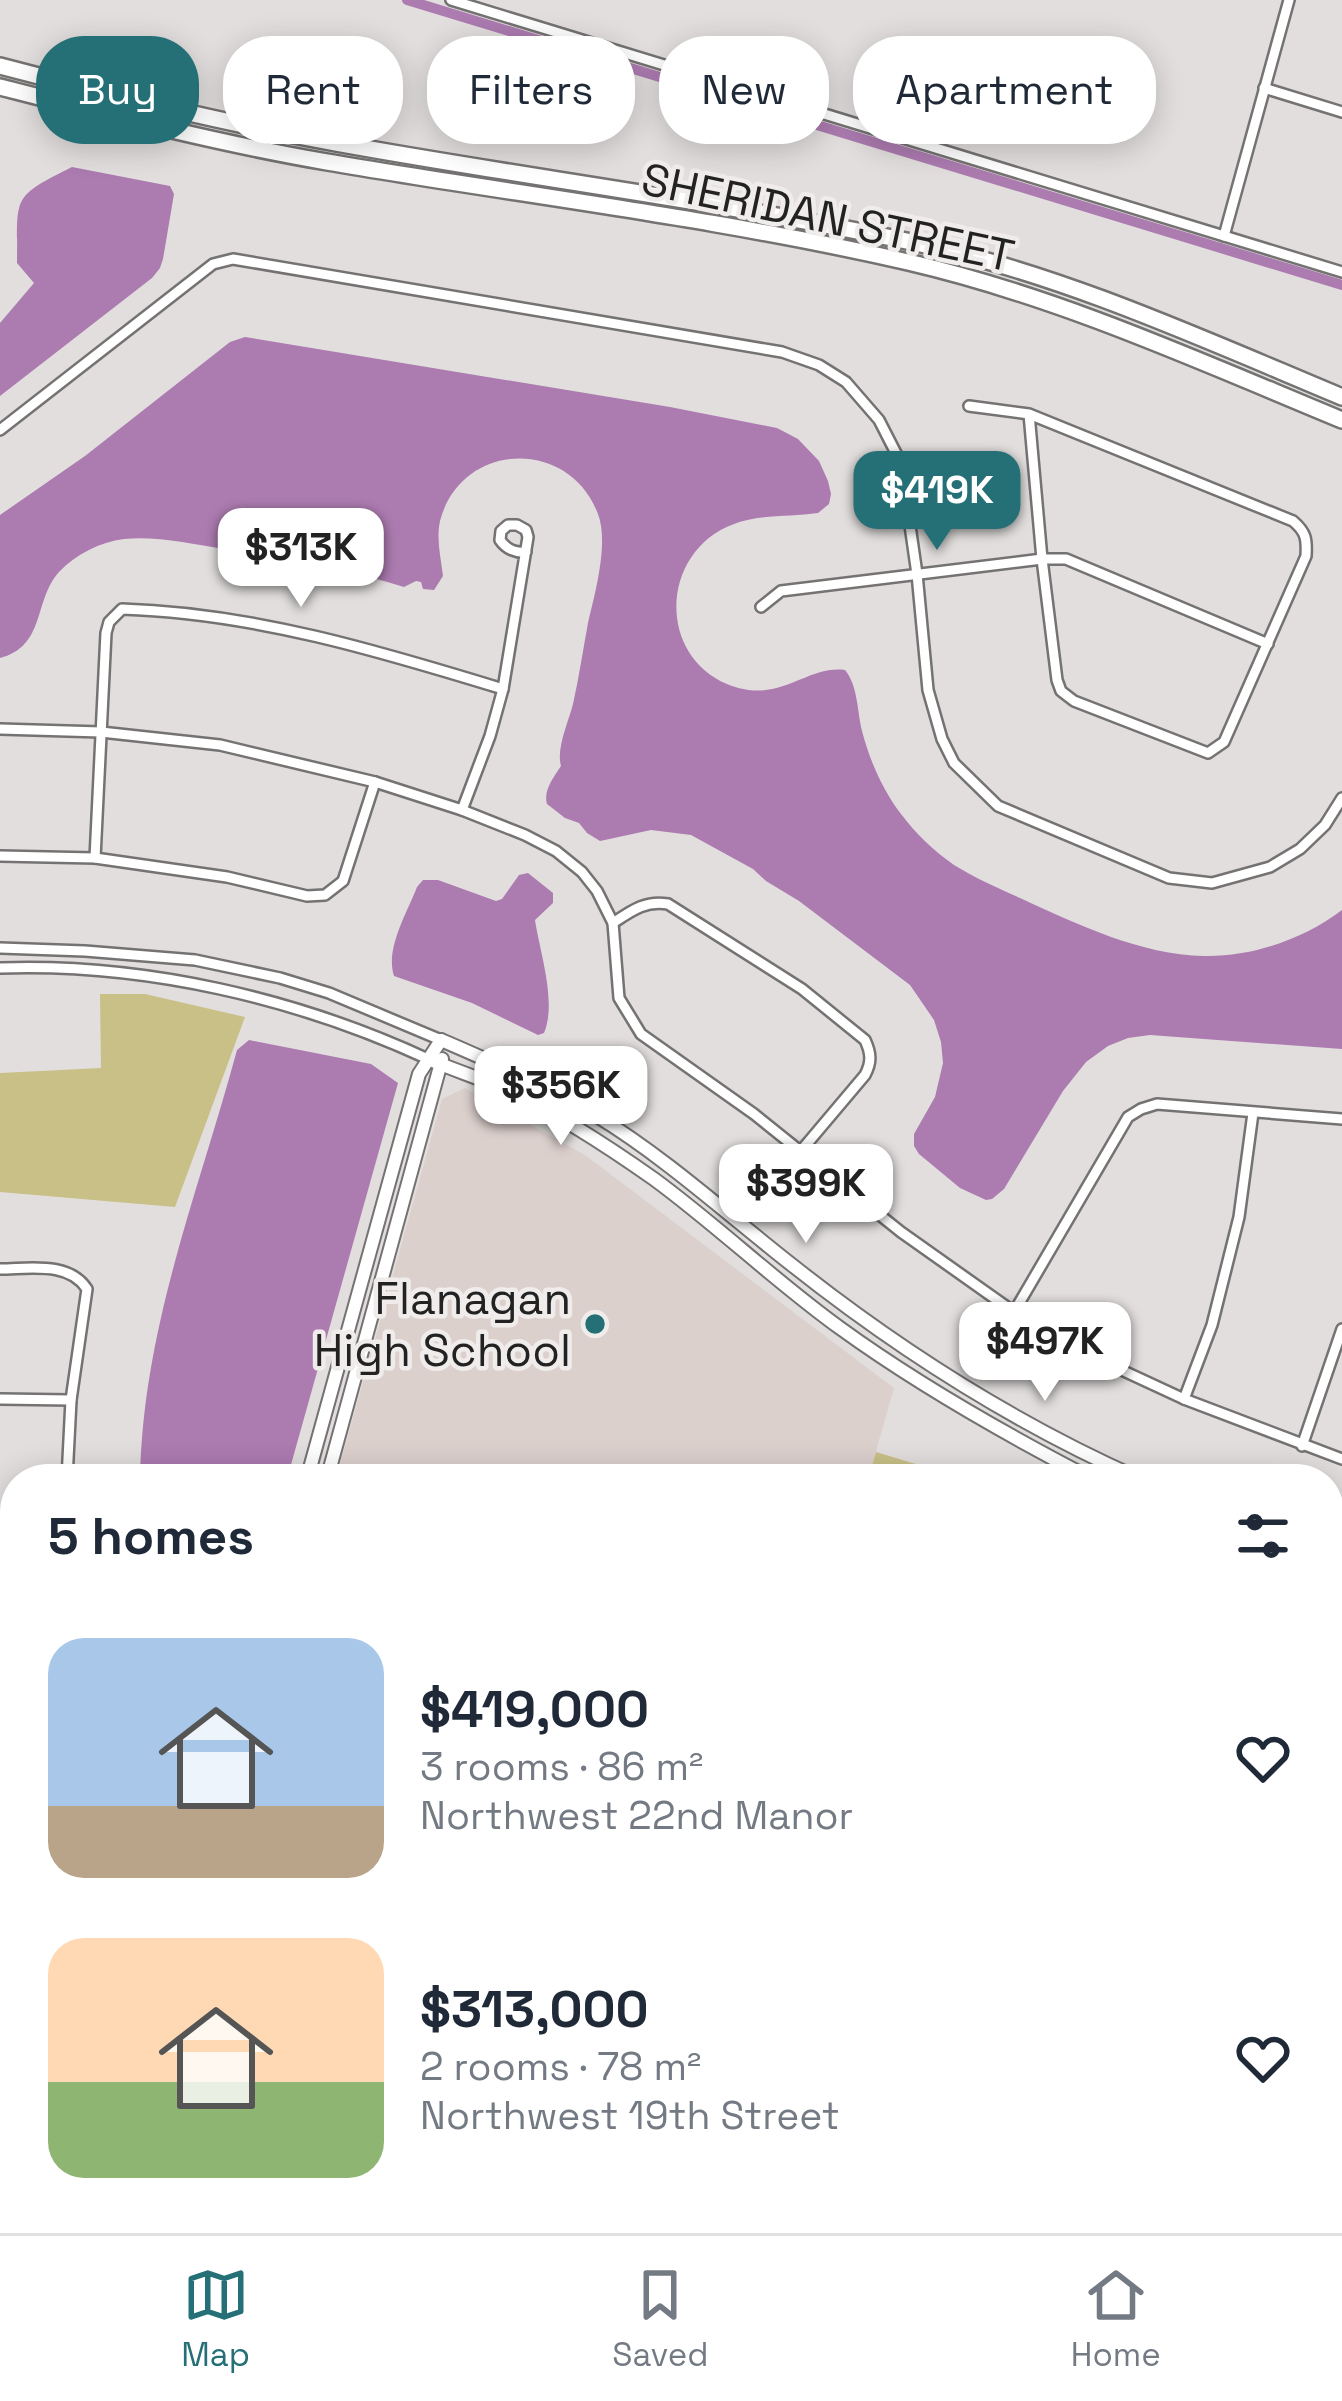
<!DOCTYPE html>
<meta charset="utf-8">
<style>
body{margin:0;font-family:"Space Grotesk",sans-serif;background:#f2f2f3;color:#1f2937;height:100vh;display:flex;flex-direction:column;font-size:45px;white-space:nowrap}
*{box-sizing:border-box;margin:0}
p{font-size:39px;color:#747a83}
.icon{flex:none;width:66px;height:66px;fill:none;stroke:currentColor;stroke-width:2;stroke-linecap:round;stroke-linejoin:round}
.map{position:relative;flex:1;overflow:hidden}
.sheet{position:absolute;left:0px;top:1464px;width:1344px;height:771px;display:flex;flex-direction:column;background:#fff;border-radius:48px 48px 0 0;box-shadow:0 6px 30px #0003}
.sheet>*{flex:none}
.guide{position:absolute;left:36px;top:36px;width:1272px;height:108px;display:flex;gap:24px}
.price{position:absolute;translate:-50% -102px;padding:0 27px;border-radius:24px;background:#fff;color:#222;font-size:39px;line-height:78px;filter:drop-shadow(0 3px 6px #0008)}
.price::after{content:'';position:absolute;left:50%;top:72px;width:36px;height:27px;margin-left:-18px;background:inherit;clip-path:polygon(0 0,100% 0,50% 100%)}
.price.active{background:#257076;color:#fff}
ul{padding:0;list-style:none}
li{display:flex;align-items:center;gap:36px;height:300px;padding:0 48px}
li span{display:grid;place-items:center;flex:none;width:336px;height:240px;border-radius:36px;color:#555}
li>.icon{margin-inline-start:auto}
span .icon{width:144px;height:144px;fill:#fffc;stroke-width:1}
li b{font-size:51px}
h2{display:flex;justify-content:space-between;align-items:center;height:144px;padding:0 48px;font-size:51px}
.chip{padding:0 42px;border-radius:48px;background:#fff;box-shadow:0 6px 30px #0003;font-size:42px;line-height:108px}
.chip.active{background:#257076;color:#fff}
.dock{display:flex;justify-content:space-around;align-items:center;height:168px;border-top:3px solid #e0e1e3;background:#fff;font-size:33px;color:#747a83}
.dock a{display:grid;justify-items:center;gap:6px}
.dock .active{color:#257076}
.map>svg:first-child{display:block}
.built{fill:#dcd0cd}
.green{fill:#c9c087}
.water{fill:#ac7bb0}
.lines{fill:none;stroke-linecap:round;stroke-linejoin:round}
.canal{stroke:#ac7bb0;stroke-width:10}
.minor-casing{stroke:#757272;stroke-width:14}
.tertiary-casing{stroke:#757272;stroke-width:16}
.primary-casing{stroke:#757272;stroke-width:20}
.minor{stroke:#fff;stroke-width:9}
.tertiary{stroke:#fff;stroke-width:12}
.primary{stroke:#fff;stroke-width:15}
.poi-dot{fill:#257076;stroke:#efeceb;stroke-width:4.5}
.labels{text-anchor:middle;stroke-width:9;stroke-linejoin:round;paint-order:stroke}
.street-label{font-size:45px;fill:#232222;stroke:#efeceb}
.poi-label{font-size:45px;fill:#232222;stroke:#efeceb;text-anchor:end}
</style>
<div class="map">
<svg width="1342" height="2233" viewBox="0 0 1342 2233">
<rect width="100%" height="100%" fill="#e2dede"/>
<polygon class="built" points="465,1088 585,1155 894,1388 868,1479 336,1479 442,1099"/>
<g class="green">
<polygon points="100,994 145,994 245,1017 175,1207 0,1192 0,1073 101,1068"/>
<polygon points="876,1452 965,1479 868,1479"/>
<polygon points="1329,1590 1342,1593 1342,2233 252,2233 256,2220 1329,2220"/>
</g>
<g class="water">
<path d="M 72,167 L 170,186 L 174,194 L 163,259 L 160,268 L 152,278 L 0,396 L 0,323 L 34,283 L 17,263 C 18,196 10,198 72,167 Z"/>
<path d="M 245,337 L 670,407 L 777,428 L 798,439 L 819,461 L 828,481 L 831,494 L 829,504 L 818,513 C 791,517 759,514 734,524 C 662,550 655,653 727,684 C 780,706 805,665 845,670 C 858,686 857,710 862,731 C 870,761 882,789 901,814 C 916,834 934,851 954,865 C 975,878 998,888 1020,898 C 1077,924 1141,955 1204,956 C 1252,957 1304,939 1342,910 L 1342,1049 L 1150,1035 L 1128,1038 L 1108,1046 L 1086,1062 L 1063,1091 L 1004,1189 L 992,1199 L 986,1200 L 960,1188 L 919,1154 L 914,1146 L 914,1134 L 935,1097 L 943,1063 L 941,1042 L 934,1020 L 910,985 L 799,901 L 766,881 L 753,869 L 691,835 L 651,830 L 600,841 L 587,833 L 579,823 L 565,818 L 547,804 C 543,790 554,777 561,766 C 556,749 568,723 573,704 C 579,677 583,650 588,623 C 595,593 609,543 598,514 C 569,437 461,441 440,521 C 436,540 441,558 443,576 L 434,590 L 423,589 L 421,582 L 416,581 L 404,587 C 346,568 285,559 224,549 C 192,544 157,536 124,539 C 100,542 76,554 59,572 C 33,601 46,646 0,658 L 0,515 L 85,456 L 230,342 Z"/>
<path d="M 528,873 L 553,893 L 553,903 L 535,920 C 540,953 557,1002 544,1033 L 538,1035 L 472,1003 L 394,976 C 385,949 407,913 417,887 L 423,880 L 438,880 L 496,901 L 502,899 L 519,875 Z"/>
<path d="M 249,1040 L 371,1064 L 398,1083 L 287,1479 L 140,1479 C 143,1327 198,1194 237,1050 Z"/>
<polygon points="15,1603 15,1684 0,1688 0,1604"/>
<polygon points="1329,1620 1342,1624 1342,1680 1329,1675"/>
<polygon points="1329,2025 1342,2025 1342,2225 1318,2233 993,2233 998,2220 1329,2220"/>
</g>
<g class="lines">
<polyline class="canal" points="407,0 1342,285"/>
<defs>
<g id="minor">
<polyline points="451,0 1342,272"/>
<polyline points="1264,88 1342,112"/>
<polyline points="1224,236 1289,0"/>
<path d="M 969,406 L 1029,414 L 1293,521 C 1306,532 1307,539 1306,556 L 1224,742 L 1208,753 L 1074,701 L 1061,691 L 1057,680 L 1042,559 L 1029,414"/>
<polyline points="0,430 213,264 233,259 782,352 819,365 846,382 879,420 901,463 917,574 928,690 942,739 954,763 998,806 1169,878 1212,883 1270,867 1300,849 1325,825 1342,798"/>
<polyline points="761,607 781,591 1042,559 1066,559 1268,644"/>
<polyline points="0,729 101,732 220,745 375,782 462,810 525,835 556,851 582,872 597,891 613,923 619,998 641,1034 754,1114 901,1232 1014,1312 1115,1367 1184,1399 1342,1459"/>
<path d="M 462,810 L 490,736 L 503,689 L 528,537 L 526,530 L 517,525 L 508,525 L 501,531 L 500,540 C 506,549 516,553 526,552"/>
<polyline points="0,856 95,858 227,877 307,896 325,895 343,881 375,782"/>
<path d="M 95,858 L 106,633 L 109,622 L 122,609 C 253,613 379,651 503,689"/>
<path d="M 613,923 C 631,911 645,900 668,904 L 802,989 L 865,1040 C 871,1053 872,1062 865,1075 L 800,1152"/>
<polyline points="0,948 85,951 195,960 280,978 329,993 441,1040"/>
<path d="M 0,968 C 145,963 296,998 428,1059"/>
<path d="M 0,1269 C 29,1269 69,1261 87,1289 L 71,1400 L 67,1479"/>
<polyline points="1014,1312 1128,1117 1141,1109 1157,1104 1342,1119"/>
<polyline points="0,1399 71,1400"/>
<polyline points="1184,1399 1212,1325 1239,1217 1253,1113"/>
<polyline points="1302,1446 1342,1329"/>
<polyline points="0,1526 15,1527"/>
<polyline points="0,1833 15,1805"/>
<polyline points="0,2000 15,2010"/>
<polyline points="0,2146 15,2152"/>
</g>
<g id="tertiary">
<path d="M 441,1040 C 494,1063 548,1086 597,1116 C 667,1159 727,1214 792,1265 C 898,1349 1016,1424 1140,1479"/>
<path d="M 428,1059 C 456,1071 486,1080 513,1093 C 562,1116 610,1148 654,1179 C 718,1226 776,1282 840,1328 C 920,1386 1005,1434 1092,1479"/>
<polyline points="307,1479 419,1074 441,1040"/>
<polyline points="327,1479 442,1059"/>
<polyline points="1329,1552 1342,1556"/>
<polyline points="1329,1574 1342,1578"/>
<polyline points="223,2233 227,2220"/>
<polyline points="242,2233 246,2220"/>
</g>
<g id="primary">
<path d="M 0,66 C 111,95 223,123 336,143 C 529,178 724,202 916,243 C 1064,275 1203,339 1342,397"/>
<path d="M 0,87 C 109,115 216,143 327,162 C 520,195 717,218 908,262 C 1059,297 1199,361 1342,420"/>
</g>
</defs>
<use href="#minor" class="minor-casing"/>
<use href="#tertiary" class="tertiary-casing"/>
<use href="#primary" class="primary-casing"/>
<use href="#minor" class="minor"/>
<use href="#tertiary" class="tertiary"/>
<use href="#primary" class="primary"/>
</g>
<circle class="poi-dot" cx="595" cy="1324" r="12"/>
<g class="labels">
<g class="street-label">
<text transform="translate(828 217) rotate(12)" y="16">SHERIDAN STREET</text>
</g>
<g class="poi-label">
<text x="571" y="1314">Flanagan<tspan x="571" dy="52">High School</tspan></text>
</g>
</g>
</svg>
<b class="price active" style="left:937px;top:553px">$419K</b>
<b class="price" style="left:301px;top:610px">$313K</b>
<b class="price" style="left:561px;top:1148px">$356K</b>
<b class="price" style="left:806px;top:1246px">$399K</b>
<b class="price" style="left:1045px;top:1404px">$497K</b>
<div class="guide">
<a class="chip active">Buy</a>
<a class="chip">Rent</a>
<a class="chip">Filters</a>
<a class="chip">New</a>
<a class="chip">Apartment</a>
</div>
<section class="sheet">
<h2>5 homes<svg class="icon" aria-label="filters" viewBox="0 0 24 24"><path d="M4 7h16M4 17h16"/><circle cx="9" cy="7" r="2"/><circle cx="15" cy="17" r="2"/></svg></h2>
<ul>
<li><span style="background:linear-gradient(#a9c7e8 70%,#b9a48a 0)"><svg class="icon" aria-label="home" viewBox="0 0 24 24"><path d="M3 11l9-7 9 7M6 9v11h12V9"/></svg></span><div><b>$419,000</b><p>3 rooms · 86 m²</p><p>Northwest 22nd Manor</p></div><svg class="icon" aria-label="heart" viewBox="0 0 24 24"><path d="M12 20l-8-8c-3-5 5-10 8-4 3-6 11-1 8 4z"/></svg></li>
<li><span style="background:linear-gradient(#ffd9b3 60%,#8fb573 0)"><svg class="icon" aria-label="home" viewBox="0 0 24 24"><path d="M3 11l9-7 9 7M6 9v11h12V9"/></svg></span><div><b>$313,000</b><p>2 rooms · 78 m²</p><p>Northwest 19th Street</p></div><svg class="icon" aria-label="heart" viewBox="0 0 24 24"><path d="M12 20l-8-8c-3-5 5-10 8-4 3-6 11-1 8 4z"/></svg></li>
</ul>
</section>
</div>
<nav class="dock">
<a class="active"><svg class="icon" aria-label="map" viewBox="0 0 24 24"><path d="M3 6l6-2 6 2 6-2v14l-6 2-6-2-6 2zM9 4v14M15 6v14"/></svg>Map</a>
<a><svg class="icon" aria-label="saved" viewBox="0 0 24 24"><path d="M7 4h10v16l-5-4-5 4z"/></svg>Saved</a>
<a><svg class="icon" aria-label="home" viewBox="0 0 24 24"><path d="M3 11l9-7 9 7M6 9v11h12V9"/></svg>Home</a>
</nav>
